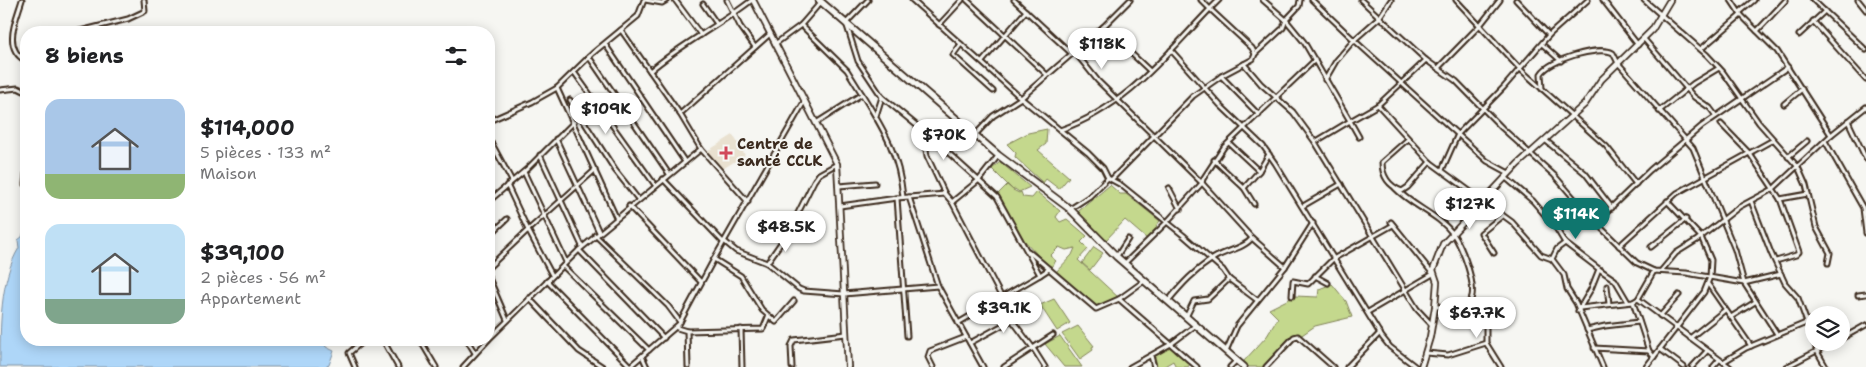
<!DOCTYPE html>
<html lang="fr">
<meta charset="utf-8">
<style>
body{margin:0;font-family:"Shantell Sans",sans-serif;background:#f6f6f6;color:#202124;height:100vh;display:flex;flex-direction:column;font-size:19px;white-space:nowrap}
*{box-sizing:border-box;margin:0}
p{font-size:16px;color:#757577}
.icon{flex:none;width:28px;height:28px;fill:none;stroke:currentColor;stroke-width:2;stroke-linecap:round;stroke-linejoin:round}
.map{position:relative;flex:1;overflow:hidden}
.drawer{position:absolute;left:20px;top:26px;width:475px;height:320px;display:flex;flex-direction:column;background:#fff;border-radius:20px;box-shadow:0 2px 12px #0003}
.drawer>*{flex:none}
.buttons{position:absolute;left:1805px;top:306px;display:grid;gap:10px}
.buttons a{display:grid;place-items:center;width:45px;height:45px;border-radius:50%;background:#fff;box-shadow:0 2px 12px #0003;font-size:25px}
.price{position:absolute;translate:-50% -42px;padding:0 11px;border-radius:18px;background:#fff;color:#222;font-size:16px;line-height:32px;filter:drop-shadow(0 1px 2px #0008)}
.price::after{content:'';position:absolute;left:50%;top:30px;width:15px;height:11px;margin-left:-8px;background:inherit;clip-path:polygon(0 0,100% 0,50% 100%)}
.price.on{background:#0f766e;color:#fff}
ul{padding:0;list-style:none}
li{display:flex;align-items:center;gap:15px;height:125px;padding:0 25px}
li span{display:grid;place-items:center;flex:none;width:140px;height:100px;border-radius:15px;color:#555}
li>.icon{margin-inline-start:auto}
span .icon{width:60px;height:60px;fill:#fffc;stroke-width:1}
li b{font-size:21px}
h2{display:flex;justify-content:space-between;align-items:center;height:60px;padding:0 25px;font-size:21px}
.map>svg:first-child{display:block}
.built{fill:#e9e1d0}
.green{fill:#c4d88d;stroke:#808156}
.water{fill:#aed6f8;stroke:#8091a1}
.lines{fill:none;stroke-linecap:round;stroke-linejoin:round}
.street-casing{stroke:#3b2a1e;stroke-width:7}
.secondary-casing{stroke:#3b2a1e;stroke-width:8}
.highway-casing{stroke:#3b2a1e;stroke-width:9}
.street{stroke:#f6f6f2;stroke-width:3}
.secondary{stroke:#f6f6f2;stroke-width:4.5}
.highway{stroke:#f6f6f2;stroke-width:5.5}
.poi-dot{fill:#d1495b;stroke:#f6f6f2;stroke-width:2}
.labels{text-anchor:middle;stroke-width:4;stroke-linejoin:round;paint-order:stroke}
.poi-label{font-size:15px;font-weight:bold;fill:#3b2a1e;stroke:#f6f6f2;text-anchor:start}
</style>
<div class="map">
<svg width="1866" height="367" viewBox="0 0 1866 367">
<rect width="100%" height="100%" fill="#f6f6f2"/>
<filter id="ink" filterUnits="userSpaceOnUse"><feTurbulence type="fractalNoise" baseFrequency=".02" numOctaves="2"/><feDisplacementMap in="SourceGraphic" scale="10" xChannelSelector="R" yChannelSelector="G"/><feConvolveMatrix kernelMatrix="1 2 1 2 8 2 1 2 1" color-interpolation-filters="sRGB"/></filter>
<g filter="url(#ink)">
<polygon class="built" points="733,135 745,155 721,170 706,152"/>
<g class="green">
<polygon points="1047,129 1046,144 1038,150 1069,177 1059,189 1046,179 1043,183 1015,157 1016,153 1007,144 1028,133"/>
<polygon points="1000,162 1030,187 1019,192 1015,189 1013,190 1019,193 1021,192 1023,197 1032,198 1037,192 1060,211 1056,217 1060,222 1067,219 1087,236 1081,242 1088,249 1078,260 1119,298 1096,307 1055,273 1072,255 1075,248 1066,250 1059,247 1050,256 1056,261 1050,268 1023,239 998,194 1007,185 1013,190 992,169"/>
<polygon points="1110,185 1120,194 1126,194 1160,221 1156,226 1158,228 1147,239 1125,220 1105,241 1074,215"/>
<polygon points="1094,247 1103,253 1090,270 1082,263"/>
<polygon points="1332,284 1346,301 1352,317 1315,326 1296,339 1269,367 1249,367 1243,362 1267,336 1278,318 1269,309 1295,296 1318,297 1319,289"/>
<polygon points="1054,299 1070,323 1057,331 1040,305"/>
<polygon points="1078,326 1094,346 1092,347 1093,350 1080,359 1062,334"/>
<polygon points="1060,336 1082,367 1064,367 1045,344"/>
<polygon points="1172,346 1190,364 1188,367 1176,367 1173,361 1163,367 1157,367 1155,356"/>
</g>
<path class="water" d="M 26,226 L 26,340 L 323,340 L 326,347 L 334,351 L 329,365 L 325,367 L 0,367 C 0,327 0,279 19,248 L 18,240 L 22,237 Z"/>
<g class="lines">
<defs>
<g id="street">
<path d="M 22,0 C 16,20 2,48 26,61"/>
<polyline points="645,0 662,3 667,0"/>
<polyline points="675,0 701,35"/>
<polyline points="727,0 740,26 755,47"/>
<polyline points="868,0 846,23 858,61 882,97 932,138 997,197 1040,275 958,323"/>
<polyline points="912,0 1021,98 1088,153 1103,168 1108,178 1121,185 1183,235 1223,270 1229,279 1257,300"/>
<polyline points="967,0 1046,74"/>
<polyline points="1014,0 1071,53"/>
<polyline points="1201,0 1210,9 1219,0"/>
<polyline points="1263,0 1286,20 1304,42 1350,121 1378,105 1426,60"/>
<polyline points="1312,0 1354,40 1379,18 1391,0"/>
<polyline points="1361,0 1426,60 1456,81 1502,128 1554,175 1591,218 1637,263 1654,271 1686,273 1744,283 1781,274"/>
<polyline points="1456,0 1520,69 1606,146 1636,184"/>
<polyline points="1516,0 1549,35"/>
<polyline points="1603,0 1638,45"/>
<polyline points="1644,0 1707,55 1723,72 1759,123 1798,167 1806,185 1816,227 1830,253 1828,263"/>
<polyline points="1731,0 1741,15 1777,51 1831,135"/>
<polyline points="1813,0 1866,50"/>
<polyline points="1858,0 1866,10"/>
<polyline points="703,4 717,24"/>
<polyline points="1740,12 1754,0"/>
<polyline points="1813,21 1866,80"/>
<polyline points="801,25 847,70 862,94"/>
<polyline points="939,25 962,0"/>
<polyline points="1103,27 1150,71"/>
<polyline points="621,30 680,114 701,149 748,202"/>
<polyline points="1757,31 1786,0"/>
<polyline points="76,32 128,19 145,11 144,0"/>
<polyline points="1799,35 1825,11"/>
<polyline points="1644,39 1694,97 1710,108 1716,116"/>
<polyline points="605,44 685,162"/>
<polyline points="775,44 801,25 821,2"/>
<polyline points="961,44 953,55 993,91"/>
<polyline points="1543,45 1561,61"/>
<polyline points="1701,49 1741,15"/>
<polyline points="1171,50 1220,105 1263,146 1275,163 1382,337 1390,347 1416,367"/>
<polyline points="1074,51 1098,81 1202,183 1166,223 1125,263"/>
<polyline points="1255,54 1283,28 1286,20 1299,6 1300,0"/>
<polyline points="589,57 669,174"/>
<polyline points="982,62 1026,11"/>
<polyline points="1244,64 1261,84 1293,112 1315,142 1417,309 1432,325"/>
<polyline points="1438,68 1481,24 1500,0"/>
<path d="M 650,71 C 681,44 719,26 752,0"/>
<polyline points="574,72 655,185"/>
<polyline points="1221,76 1259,115"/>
<polyline points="1325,80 1336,61 1354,40 1487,161 1509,173"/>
<polyline points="557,88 616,217"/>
<path d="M 1542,89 L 1541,74 C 1549,60 1598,45 1613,53 L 1618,63 L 1693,148 L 1735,250 L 1744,283 L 1777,334"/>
<polyline points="0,90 18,88 26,92"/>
<polyline points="570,100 615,170 638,199"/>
<polyline points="1784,104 1802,89"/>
<polyline points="1378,105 1430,162 1512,222 1541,255 1552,259 1564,275 1567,289 1576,303 1603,367"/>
<polyline points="1659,111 1694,83 1719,68"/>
<polyline points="680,114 770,34"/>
<polyline points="876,116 882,97"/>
<polyline points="489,121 532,102 557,88 593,53 638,16 644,0"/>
<polyline points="1848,121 1866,159"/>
<path d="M 816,123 L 862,94 C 884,130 899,154 903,197"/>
<polyline points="1721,124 1750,154 1780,199 1799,252 1796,255 1776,261"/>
<path d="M 1060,130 C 1126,107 1163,58 1210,9 L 1252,48 L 1255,54 L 1253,59 L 1223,75 L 1193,96 L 1112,179"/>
<polyline points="975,135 993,116 1021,98 1103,27 1130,0"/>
<polyline points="932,138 926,150 927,156 945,194 952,202 1002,298"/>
<polyline points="556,139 599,232"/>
<path d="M 1408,139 L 1382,162 C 1382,176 1389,186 1402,191 L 1408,187 L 1430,162"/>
<polyline points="1545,140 1585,173 1612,208"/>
<polyline points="1825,141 1863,208 1866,233"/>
<polyline points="1315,142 1350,121 1359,137"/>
<polyline points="1229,143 1259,171 1269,154"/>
<polyline points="492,144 512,181"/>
<polyline points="540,155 582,246"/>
<polyline points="1788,157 1807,141"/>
<polyline points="1214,160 1244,188 1254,204"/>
<polyline points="1442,170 1458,134 1504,87 1549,35 1588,0"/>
<polyline points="524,172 566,262"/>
<polyline points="1506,178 1533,201 1556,228 1565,243 1599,269 1591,289 1578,311"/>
<polyline points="663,179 723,242"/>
<polyline points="25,184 26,174"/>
<polyline points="507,185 528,230 595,170"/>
<polyline points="839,186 875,183"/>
<polyline points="1169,188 1180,209"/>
<polyline points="1244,188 1259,171"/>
<path d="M 1395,188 C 1412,206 1439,215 1453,234 C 1461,244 1480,291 1469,302 C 1462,309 1444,306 1435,307"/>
<polyline points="909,197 938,286 983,367"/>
<polyline points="897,198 907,336"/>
<polyline points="1780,199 1808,194"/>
<polyline points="489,201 527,169 574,122"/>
<polyline points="1751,201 1771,253 1785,283 1798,298 1818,353 1826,367"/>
<polyline points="952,202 979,180 998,156"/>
<polyline points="629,206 701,282"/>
<polyline points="840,206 897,198 945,194"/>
<polyline points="1303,206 1341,184"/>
<polyline points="1070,209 1090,196 1108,178"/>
<polyline points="1596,222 1650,170 1702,126 1788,67"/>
<polyline points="595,235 668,306 680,322"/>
<polyline points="489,236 507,219"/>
<polyline points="1252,238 1285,267"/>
<polyline points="724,241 736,251 767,263 799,289 804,291 844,294 938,286"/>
<polyline points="1619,246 1677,193 1773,140"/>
<polyline points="1651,247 1686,219"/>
<polyline points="579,250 664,338"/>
<polyline points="1028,251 1096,309 1119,299 1144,281"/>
<polyline points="1494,253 1481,233 1502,216"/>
<polyline points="1117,256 1128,239"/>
<polyline points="714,259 741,276 762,310 776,322 794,301"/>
<polyline points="1552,259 1557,249 1565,243"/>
<polyline points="767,263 789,231 814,181 819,174 837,164"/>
<polyline points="563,266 649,350"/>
<polyline points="489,267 528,230 552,275"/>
<polyline points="1599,269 1615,280 1628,302"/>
<polyline points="1661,271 1676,253 1697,240 1739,207 1773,189 1831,135 1866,107"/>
<polyline points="1040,275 1049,269"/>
<polyline points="1315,276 1328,283"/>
<polyline points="489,278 507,320"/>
<polyline points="547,281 630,366"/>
<polyline points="1708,284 1751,346"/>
<polyline points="1607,286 1609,304"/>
<polyline points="1858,295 1866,294"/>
<polyline points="1292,296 1293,281 1308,284 1333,259 1393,225"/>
<polyline points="529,298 579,351 603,367"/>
<polyline points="1119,299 1197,367"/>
<polyline points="1638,299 1730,367"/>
<path d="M 1168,301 C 1182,284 1195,270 1214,258 C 1225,251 1245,248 1252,238 L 1202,183 L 1203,179 L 1224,147 L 1315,60"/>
<polyline points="1633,302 1649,351 1654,357"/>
<polyline points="1464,305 1486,325 1486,343 1501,367"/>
<polyline points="1580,308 1633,302 1638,299 1654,271"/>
<polyline points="1368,312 1433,274 1391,222"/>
<polyline points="1660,316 1679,295"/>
<polyline points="1186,317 1194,301 1208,299 1229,279"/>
<polyline points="1731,317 1755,302"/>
<polyline points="677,328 687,331 688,367"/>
<polyline points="741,329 742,367"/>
<polyline points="1587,330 1605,326 1639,322"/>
<polyline points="687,331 763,329 768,317"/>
<polyline points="1690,338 1725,310"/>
<polyline points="489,339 579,250 701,149"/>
<polyline points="1841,339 1866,325"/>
<polyline points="383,340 398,367"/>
<polyline points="420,340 436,367"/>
<polyline points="467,340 475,353"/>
<polyline points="970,343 1012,320 1033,348 1053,335"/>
<polyline points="1594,348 1649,351"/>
<polyline points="1660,349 1684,367"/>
<polyline points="1226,351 1237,326 1285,267 1313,223"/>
<polyline points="1426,353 1448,355 1486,343"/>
<polyline points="642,356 647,367"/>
<polyline points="1151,356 1154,367"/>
<polyline points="1723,362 1746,348 1806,323"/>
<polyline points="355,367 349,353 364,340"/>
<polyline points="463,367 488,340"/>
<polyline points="629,367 679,324 714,259 804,102"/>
<polyline points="792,367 791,346 794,340 846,334"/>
<polyline points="933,367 928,357 930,351 966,337"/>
<polyline points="1004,367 1033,348 1045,367"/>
<polyline points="1130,367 1171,344 1196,325"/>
<polyline points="1230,367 1236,361"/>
<polyline points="1266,367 1294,337 1298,336 1333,367"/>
<polyline points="1347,367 1380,333"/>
<polyline points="1646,367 1704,292 1710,277 1711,260 1701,237 1667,201"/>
<polyline points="1692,367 1707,351"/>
<polyline points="1713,367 1719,360"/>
<polyline points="1786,367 1834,342"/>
</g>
<g id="secondary">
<polyline points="753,0 837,164 848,367"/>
<polyline points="1421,367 1430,337 1435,307 1437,282 1433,270 1443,244 1518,164 1585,104 1601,80 1652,30 1670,0"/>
</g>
<polyline id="highway" points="819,0 998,155 1070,209 1117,257 1244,367"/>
</defs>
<use href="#street" class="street-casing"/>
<use href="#secondary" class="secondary-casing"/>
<use href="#highway" class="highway-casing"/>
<use href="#street" class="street"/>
<use href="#secondary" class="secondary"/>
<use href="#highway" class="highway"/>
</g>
</g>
<path class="poi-dot" d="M723.5 145.5h5v5h5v5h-5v5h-5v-5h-5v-5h5z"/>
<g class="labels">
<g class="poi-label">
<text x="737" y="149">Centre de<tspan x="737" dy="17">santé CCLK</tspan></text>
</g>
</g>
</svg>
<div class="buttons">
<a><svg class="icon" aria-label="layers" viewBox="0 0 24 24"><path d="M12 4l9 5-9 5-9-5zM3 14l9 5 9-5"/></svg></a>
</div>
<b class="price" style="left:1102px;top:70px">$118K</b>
<b class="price" style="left:606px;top:135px">$109K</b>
<b class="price" style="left:944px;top:161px">$70K</b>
<b class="price" style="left:1470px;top:230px">$127K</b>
<b class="price on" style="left:1576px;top:240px">$114K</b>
<b class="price" style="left:786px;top:253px">$48.5K</b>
<b class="price" style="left:1004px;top:334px">$39.1K</b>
<b class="price" style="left:1477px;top:339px">$67.7K</b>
<section class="drawer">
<h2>8 biens<svg class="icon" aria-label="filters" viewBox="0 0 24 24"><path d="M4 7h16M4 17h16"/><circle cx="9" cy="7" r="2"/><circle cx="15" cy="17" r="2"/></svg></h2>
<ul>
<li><span style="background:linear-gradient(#a9c7e8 75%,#8fb573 0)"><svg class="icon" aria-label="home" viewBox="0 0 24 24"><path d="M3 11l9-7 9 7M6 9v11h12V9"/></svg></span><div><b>$114,000</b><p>5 pièces · 133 m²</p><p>Maison</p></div></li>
<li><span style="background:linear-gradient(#bfe0f5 75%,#7fa58c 0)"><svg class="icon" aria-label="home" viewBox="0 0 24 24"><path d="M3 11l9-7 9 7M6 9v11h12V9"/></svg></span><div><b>$39,100</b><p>2 pièces · 56 m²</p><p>Appartement</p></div></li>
</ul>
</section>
</div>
